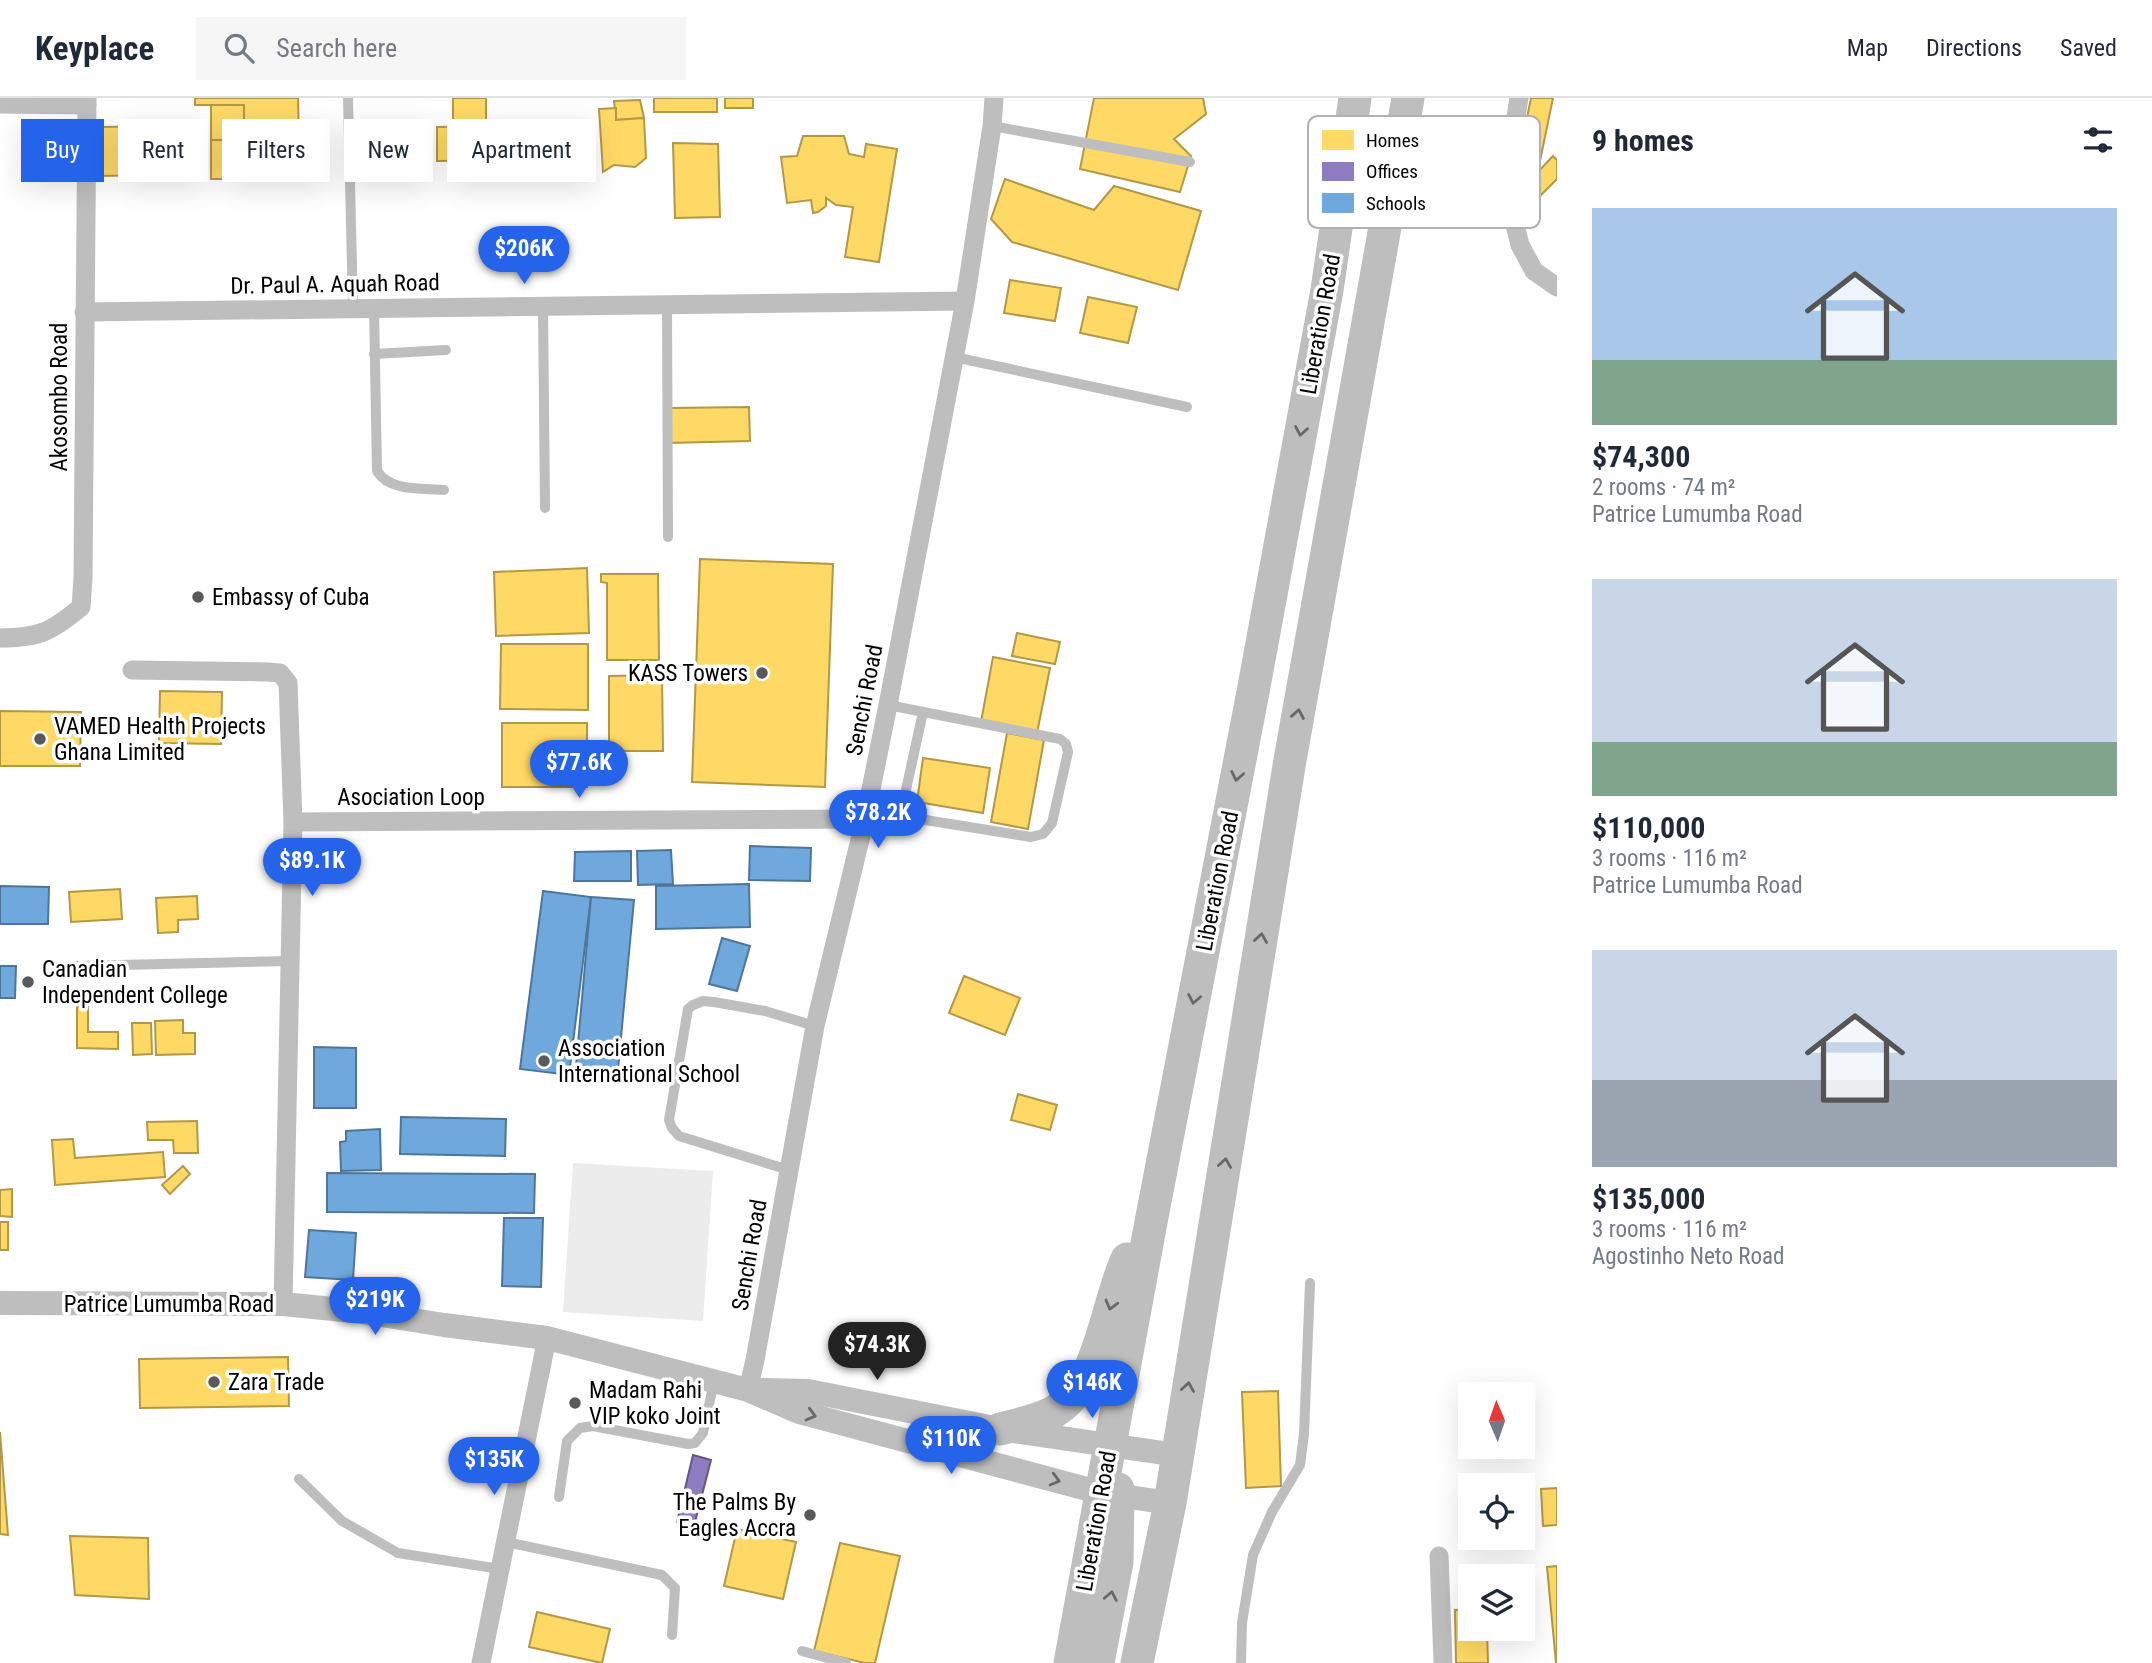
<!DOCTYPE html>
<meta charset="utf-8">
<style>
body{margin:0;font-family:"Roboto Condensed",sans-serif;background:#f6f6f7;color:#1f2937;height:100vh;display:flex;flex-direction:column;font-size:26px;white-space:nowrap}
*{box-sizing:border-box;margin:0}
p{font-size:23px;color:#747a83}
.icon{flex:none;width:38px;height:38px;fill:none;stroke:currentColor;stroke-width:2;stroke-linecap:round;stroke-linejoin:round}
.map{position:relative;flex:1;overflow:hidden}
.sheet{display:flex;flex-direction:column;background:#fff;width:595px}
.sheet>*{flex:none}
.guide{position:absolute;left:21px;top:21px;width:665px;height:63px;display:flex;gap:14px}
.needle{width:46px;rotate:358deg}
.tools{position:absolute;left:1458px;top:1284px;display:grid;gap:14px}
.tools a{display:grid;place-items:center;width:77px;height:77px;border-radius:0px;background:#fff;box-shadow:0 7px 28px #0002;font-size:35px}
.price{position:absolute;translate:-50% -60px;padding:0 16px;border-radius:24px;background:#2563eb;color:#fff;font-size:23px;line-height:46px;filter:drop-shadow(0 2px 4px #0008)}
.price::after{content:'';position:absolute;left:50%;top:42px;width:21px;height:16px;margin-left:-10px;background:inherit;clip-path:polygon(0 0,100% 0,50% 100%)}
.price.active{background:#222;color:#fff}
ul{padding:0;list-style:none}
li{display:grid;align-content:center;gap:14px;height:371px;padding:0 35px}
li span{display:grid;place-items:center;height:217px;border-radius:0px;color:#555}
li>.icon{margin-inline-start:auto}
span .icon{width:126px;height:126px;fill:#fffc;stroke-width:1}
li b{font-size:30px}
h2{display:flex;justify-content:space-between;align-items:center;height:84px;padding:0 35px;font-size:30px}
.pill{padding:0 24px;border-radius:0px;background:#fff;box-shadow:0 7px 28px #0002;font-size:24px;line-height:63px}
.pill.active{background:#2563eb;color:#fff}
header{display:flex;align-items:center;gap:42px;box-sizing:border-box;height:98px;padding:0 35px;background:#fff;border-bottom:2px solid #e0e1e3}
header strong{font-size:33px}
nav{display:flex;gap:38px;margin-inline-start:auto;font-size:24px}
.search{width:490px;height:63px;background:#f6f6f7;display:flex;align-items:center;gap:18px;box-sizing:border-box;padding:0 24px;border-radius:0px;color:#747a83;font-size:26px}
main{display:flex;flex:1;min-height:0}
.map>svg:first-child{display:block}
.pitch{fill:#ececec}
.homes{fill:#ffd966;stroke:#b29847;stroke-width:2}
.offices{fill:#8e7cc3;stroke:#635788;stroke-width:2}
.schools{fill:#6fa8dc;stroke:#4e769a;stroke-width:2}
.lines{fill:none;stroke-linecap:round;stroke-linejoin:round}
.service{stroke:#bebebe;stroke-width:10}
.minor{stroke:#bebebe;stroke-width:19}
.tertiary{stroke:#bebebe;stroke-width:24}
.trunk{stroke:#bebebe;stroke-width:33}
.oneway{stroke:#686868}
.poi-dot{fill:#595959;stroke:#fff;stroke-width:2.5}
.labels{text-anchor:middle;stroke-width:7;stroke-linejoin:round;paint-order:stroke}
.street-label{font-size:23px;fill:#000;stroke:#fff}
.poi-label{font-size:23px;fill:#000;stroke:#fff;text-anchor:start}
.key{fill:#fff;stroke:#b2b2b2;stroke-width:2}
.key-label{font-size:19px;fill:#000}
</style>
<header>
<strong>Keyplace</strong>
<div class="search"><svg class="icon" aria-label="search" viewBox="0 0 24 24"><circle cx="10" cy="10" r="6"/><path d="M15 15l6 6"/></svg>Search here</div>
<nav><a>Map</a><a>Directions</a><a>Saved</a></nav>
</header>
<main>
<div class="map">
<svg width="1557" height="1565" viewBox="0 0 1557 1565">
<rect width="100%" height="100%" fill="#fff"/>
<polygon class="pitch" points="573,1065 713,1073 703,1223 563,1214"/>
<g class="homes">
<polygon points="195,0 298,0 299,41 244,42 244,7 195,7"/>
<rect x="453" y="0" width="33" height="28"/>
<rect x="654" y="0" width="63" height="14"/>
<rect x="725" y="0" width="28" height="10"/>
<polygon points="1094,0 1203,0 1206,16 1174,41 1191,58 1180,94 1080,71"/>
<polygon points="1531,0 1553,0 1540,63 1519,59"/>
<polygon points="640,2 644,20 616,22 614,3"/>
<rect x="211" y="7" width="33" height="35"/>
<polygon points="616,10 616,22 644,20 646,60 635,69 614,67 603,74 599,11"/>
<polygon points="529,27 529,62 437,63 437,29"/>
<polygon points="180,28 181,57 163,57 163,77 96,78 96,29"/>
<polygon points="803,38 844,38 849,56 864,59 866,46 897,51 879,164 845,159 853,109 836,107 826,100 826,108 818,114 813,115 811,102 787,105 781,59 797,58"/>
<rect x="211" y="42" width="82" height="39"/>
<polygon points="673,45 718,46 720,119 675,120"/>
<polygon points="1553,58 1557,62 1557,81 1534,104 1521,92"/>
<polygon points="1005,81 1094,112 1114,88 1201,113 1178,192 1012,144 991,121"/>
<polygon points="1010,182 1061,190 1055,223 1004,215"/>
<polygon points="1088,199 1137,209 1128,245 1080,235"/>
<polygon points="749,309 750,343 669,345 668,310"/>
<polygon points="700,461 833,466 825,689 692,684"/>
<polygon points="587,470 589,535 496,538 494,474"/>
<polygon points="601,476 658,476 659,562 607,562 607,485 601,484"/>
<polygon points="1017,535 1060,544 1055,566 1012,558"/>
<polygon points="501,546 588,546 588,612 500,611"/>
<polygon points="993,559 1050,570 1037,635 981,624"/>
<polygon points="662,577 663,653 609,653 609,578"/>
<polygon points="160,593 222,594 221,646 159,645"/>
<polygon points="0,613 81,614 80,668 0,668"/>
<rect x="502" y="625" width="85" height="64"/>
<polygon points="1007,635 1044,642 1028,731 991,724"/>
<polygon points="923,660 990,670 983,715 917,704"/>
<polygon points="120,791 122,821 71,824 69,794"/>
<polygon points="197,798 198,821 178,822 178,834 158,835 156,800"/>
<polygon points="964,878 1020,900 1005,937 949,915"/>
<polygon points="77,908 88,908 88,934 118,934 118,951 77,950"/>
<polygon points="183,922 183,935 195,935 195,956 156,957 155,923"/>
<polygon points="132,925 151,925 152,956 133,957"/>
<polygon points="1018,996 1057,1007 1050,1032 1011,1022"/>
<polygon points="197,1023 198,1055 174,1055 173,1042 148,1042 147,1024"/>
<polygon points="73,1041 75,1060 163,1054 165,1079 55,1087 52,1042"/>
<polygon points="183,1068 190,1076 170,1096 162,1087"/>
<polygon points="12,1091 12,1119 0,1118 0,1092"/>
<rect x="0" y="1124" width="8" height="28"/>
<polygon points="288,1259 289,1308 140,1310 139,1261"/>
<polygon points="1278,1293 1281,1388 1246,1390 1242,1294"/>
<polygon points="0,1334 8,1437 0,1436"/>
<polygon points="1557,1390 1557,1427 1543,1428 1541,1391"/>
<polygon points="737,1431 796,1444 783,1501 724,1488"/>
<polygon points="70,1438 148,1440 149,1501 75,1497"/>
<polygon points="840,1445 900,1458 875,1565 865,1565 814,1553"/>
<polygon points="1557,1468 1557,1565 1556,1565 1547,1469"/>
<polygon points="1470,1511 1470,1531 1487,1531 1488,1565 1456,1565 1455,1512"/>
<polygon points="537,1514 610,1531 602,1565 529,1549"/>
</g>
<polygon class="offices" points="693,1357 711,1362 694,1428 677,1424"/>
<g class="schools">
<polygon points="750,748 811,750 810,783 749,782"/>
<polygon points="671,752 673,786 638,787 637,753"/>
<polygon points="631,753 631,783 574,783 575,754"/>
<polygon points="749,786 750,829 656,831 656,788"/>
<polygon points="0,788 49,789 48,826 0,826"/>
<polygon points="543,793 591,799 569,977 520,971"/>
<polygon points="591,799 634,802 618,971 576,968"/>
<polygon points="722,840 750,848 737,893 709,886"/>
<polygon points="0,868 16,868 15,900 0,900"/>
<polygon points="314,949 356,950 356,1010 314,1010"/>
<polygon points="401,1019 506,1021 505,1058 400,1056"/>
<polygon points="380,1031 381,1072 341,1073 340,1044 346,1043 346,1033"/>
<polygon points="327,1075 535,1076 534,1115 327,1114"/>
<polygon points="504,1120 543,1120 541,1189 502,1188"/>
<polygon points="309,1132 356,1135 353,1182 305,1179"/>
</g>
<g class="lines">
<g class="service">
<polyline points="348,0 353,210"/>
<polyline points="992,28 1190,64"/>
<polyline points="667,206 668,439"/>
<polyline points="543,208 545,410"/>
<path d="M 374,210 L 377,373 C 390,394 422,390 444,392"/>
<polyline points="374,256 446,252"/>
<polyline points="954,259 1187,309"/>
<polyline points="888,607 1060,641 1066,646 1068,654 1052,725 1043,736 1031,739 913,720 906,716 902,710 923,614"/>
<polyline points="77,868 290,863"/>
<polyline points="789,1072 679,1038 672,1030 669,1022 688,911 693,907 703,903 714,904 765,913 815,928"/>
<polyline points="299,1381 342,1423 398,1455 500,1471"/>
<polyline points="559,1399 567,1343 580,1330 593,1328 688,1346 695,1345 703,1335 714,1284"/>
<polyline points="506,1444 662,1477 675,1490 672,1537"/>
<polyline points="802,1553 846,1565"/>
<polyline points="1241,1565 1242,1525 1253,1457 1272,1414 1300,1367 1304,1336 1310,1185"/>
</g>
<g class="minor">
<polyline points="1519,0 1510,56 1513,119 1520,147 1534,173 1557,189"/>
<polyline points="0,6 87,7"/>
<polyline points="84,214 965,203"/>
<path d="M 0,540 C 39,540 51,534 81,509 L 83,480 L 87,0"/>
<polyline points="132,572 268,574 280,575 288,585 293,724 283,1206"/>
<polyline points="293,724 865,721"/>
<polyline points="748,1292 755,1262 815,928 865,721 888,607 965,203 992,28 994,0"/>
<polyline points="1439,1458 1443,1565"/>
<polyline points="481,1565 547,1240"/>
</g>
<g class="tertiary">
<polyline points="0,1205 283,1206 363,1214 444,1227 547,1240 748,1292 799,1314 1102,1395 1170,1405"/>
<polyline points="759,1292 808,1293 1000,1331 1177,1357"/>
</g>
<g class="trunk">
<path d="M 1000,1331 C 1017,1327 1035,1323 1052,1315 C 1102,1287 1105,1208 1127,1161"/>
<polyline points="1070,1565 1151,1124 1253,594 1327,192 1355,0"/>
<polyline points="1098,1565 1117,1464 1118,1391"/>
<polyline points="1137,1565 1170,1405 1290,662 1408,0"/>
</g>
</g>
<defs><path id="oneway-chevron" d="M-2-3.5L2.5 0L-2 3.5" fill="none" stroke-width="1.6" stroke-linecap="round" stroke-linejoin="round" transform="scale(1.75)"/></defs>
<g class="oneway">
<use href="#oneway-chevron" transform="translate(1301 333) rotate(100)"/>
<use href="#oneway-chevron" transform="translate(1298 616) rotate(-80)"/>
<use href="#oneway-chevron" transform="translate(1237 678) rotate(101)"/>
<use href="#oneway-chevron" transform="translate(1261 840) rotate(-81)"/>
<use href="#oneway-chevron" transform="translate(1194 901) rotate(101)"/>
<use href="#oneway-chevron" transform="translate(1225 1065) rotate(-81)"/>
<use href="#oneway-chevron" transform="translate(1111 1207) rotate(105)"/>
<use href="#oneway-chevron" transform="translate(1188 1289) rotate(-81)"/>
<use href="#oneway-chevron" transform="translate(811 1317) rotate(15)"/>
<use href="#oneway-chevron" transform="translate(1055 1382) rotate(15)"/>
<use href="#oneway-chevron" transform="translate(1111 1498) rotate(-79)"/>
</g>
<g class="poi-dot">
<circle cx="198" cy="499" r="7"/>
<circle cx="762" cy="575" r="7"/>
<circle cx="40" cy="641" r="7"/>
<circle cx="28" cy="884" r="7"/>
<circle cx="544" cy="963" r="7"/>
<circle cx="214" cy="1284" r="7"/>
<circle cx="575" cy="1305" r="7"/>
<circle cx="810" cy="1417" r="7"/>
</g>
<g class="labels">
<g class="street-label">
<text transform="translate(335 186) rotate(-1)" y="8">Dr. Paul A. Aquah Road</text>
<text transform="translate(1320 226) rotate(-80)" y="8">Liberation Road</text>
<text transform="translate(59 299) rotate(-90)" y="8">Akosombo Road</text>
<text transform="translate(864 602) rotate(-79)" y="8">Senchi Road</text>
<text x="411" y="707">Asociation Loop</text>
<text transform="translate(1217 783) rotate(-79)" y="8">Liberation Road</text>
<text transform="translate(749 1157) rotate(-80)" y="8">Senchi Road</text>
<text x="169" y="1214">Patrice Lumumba Road</text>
<text transform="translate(1096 1423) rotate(-80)" y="8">Liberation Road</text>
</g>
<g class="poi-label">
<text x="212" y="507">Embassy of Cuba</text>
<text x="748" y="583" text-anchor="end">KASS Towers</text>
<text x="54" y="636">VAMED Health Projects<tspan x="54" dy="26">Ghana Limited</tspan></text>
<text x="42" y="879">Canadian<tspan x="42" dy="26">Independent College</tspan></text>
<text x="558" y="958">Association<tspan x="558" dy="26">International School</tspan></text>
<text x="228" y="1292">Zara Trade</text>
<text x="589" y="1300">Madam Rahi<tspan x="589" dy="26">VIP koko Joint</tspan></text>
<text x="796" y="1412" text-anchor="end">The Palms By<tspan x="796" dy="26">Eagles Accra</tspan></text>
</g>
</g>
<rect x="1308" y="18" width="232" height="112" rx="10" class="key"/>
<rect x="1322" y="32" width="32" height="20" fill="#ffd966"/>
<rect x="1322" y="64" width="32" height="19" fill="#8e7cc3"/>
<rect x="1322" y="95" width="32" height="20" fill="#6fa8dc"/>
<g class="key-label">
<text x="1366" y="49">Homes</text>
<text x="1366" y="80">Offices</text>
<text x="1366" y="112">Schools</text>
</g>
</svg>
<div class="tools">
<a><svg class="needle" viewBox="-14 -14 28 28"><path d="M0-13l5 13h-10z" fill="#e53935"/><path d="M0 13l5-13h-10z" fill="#747a83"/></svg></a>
<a><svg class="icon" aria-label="locate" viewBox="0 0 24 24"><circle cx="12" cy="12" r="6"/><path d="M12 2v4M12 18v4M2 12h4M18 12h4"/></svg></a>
<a><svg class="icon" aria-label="layers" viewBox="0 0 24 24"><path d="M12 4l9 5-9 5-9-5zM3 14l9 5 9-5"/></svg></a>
</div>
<b class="price" style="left:524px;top:188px">$206K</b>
<b class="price" style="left:579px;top:702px">$77.6K</b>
<b class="price" style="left:878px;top:752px">$78.2K</b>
<b class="price" style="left:312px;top:800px">$89.1K</b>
<b class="price" style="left:375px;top:1239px">$219K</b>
<b class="price active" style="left:877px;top:1284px">$74.3K</b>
<b class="price" style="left:1092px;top:1322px">$146K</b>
<b class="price" style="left:951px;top:1378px">$110K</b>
<b class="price" style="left:494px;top:1399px">$135K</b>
<div class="guide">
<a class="pill active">Buy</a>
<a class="pill">Rent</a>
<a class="pill">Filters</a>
<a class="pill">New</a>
<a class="pill">Apartment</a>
</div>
</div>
<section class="sheet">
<h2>9 homes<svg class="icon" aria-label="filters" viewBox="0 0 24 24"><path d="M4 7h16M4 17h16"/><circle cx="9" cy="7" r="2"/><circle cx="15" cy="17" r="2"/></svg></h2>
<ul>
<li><span style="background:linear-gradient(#a9c7e8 70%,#7fa58c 0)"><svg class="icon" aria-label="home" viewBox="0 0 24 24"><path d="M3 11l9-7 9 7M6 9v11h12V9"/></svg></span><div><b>$74,300</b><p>2 rooms · 74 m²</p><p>Patrice Lumumba Road</p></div></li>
<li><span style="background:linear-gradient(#c9d6e8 75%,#7fa58c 0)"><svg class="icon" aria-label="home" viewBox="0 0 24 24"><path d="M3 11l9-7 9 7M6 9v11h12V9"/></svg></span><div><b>$110,000</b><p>3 rooms · 116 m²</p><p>Patrice Lumumba Road</p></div></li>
<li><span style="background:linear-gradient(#c9d6e8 60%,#9aa5b1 0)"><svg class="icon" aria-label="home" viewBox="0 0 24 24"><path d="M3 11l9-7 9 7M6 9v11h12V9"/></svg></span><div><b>$135,000</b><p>3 rooms · 116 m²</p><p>Agostinho Neto Road</p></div></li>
</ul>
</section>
</main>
